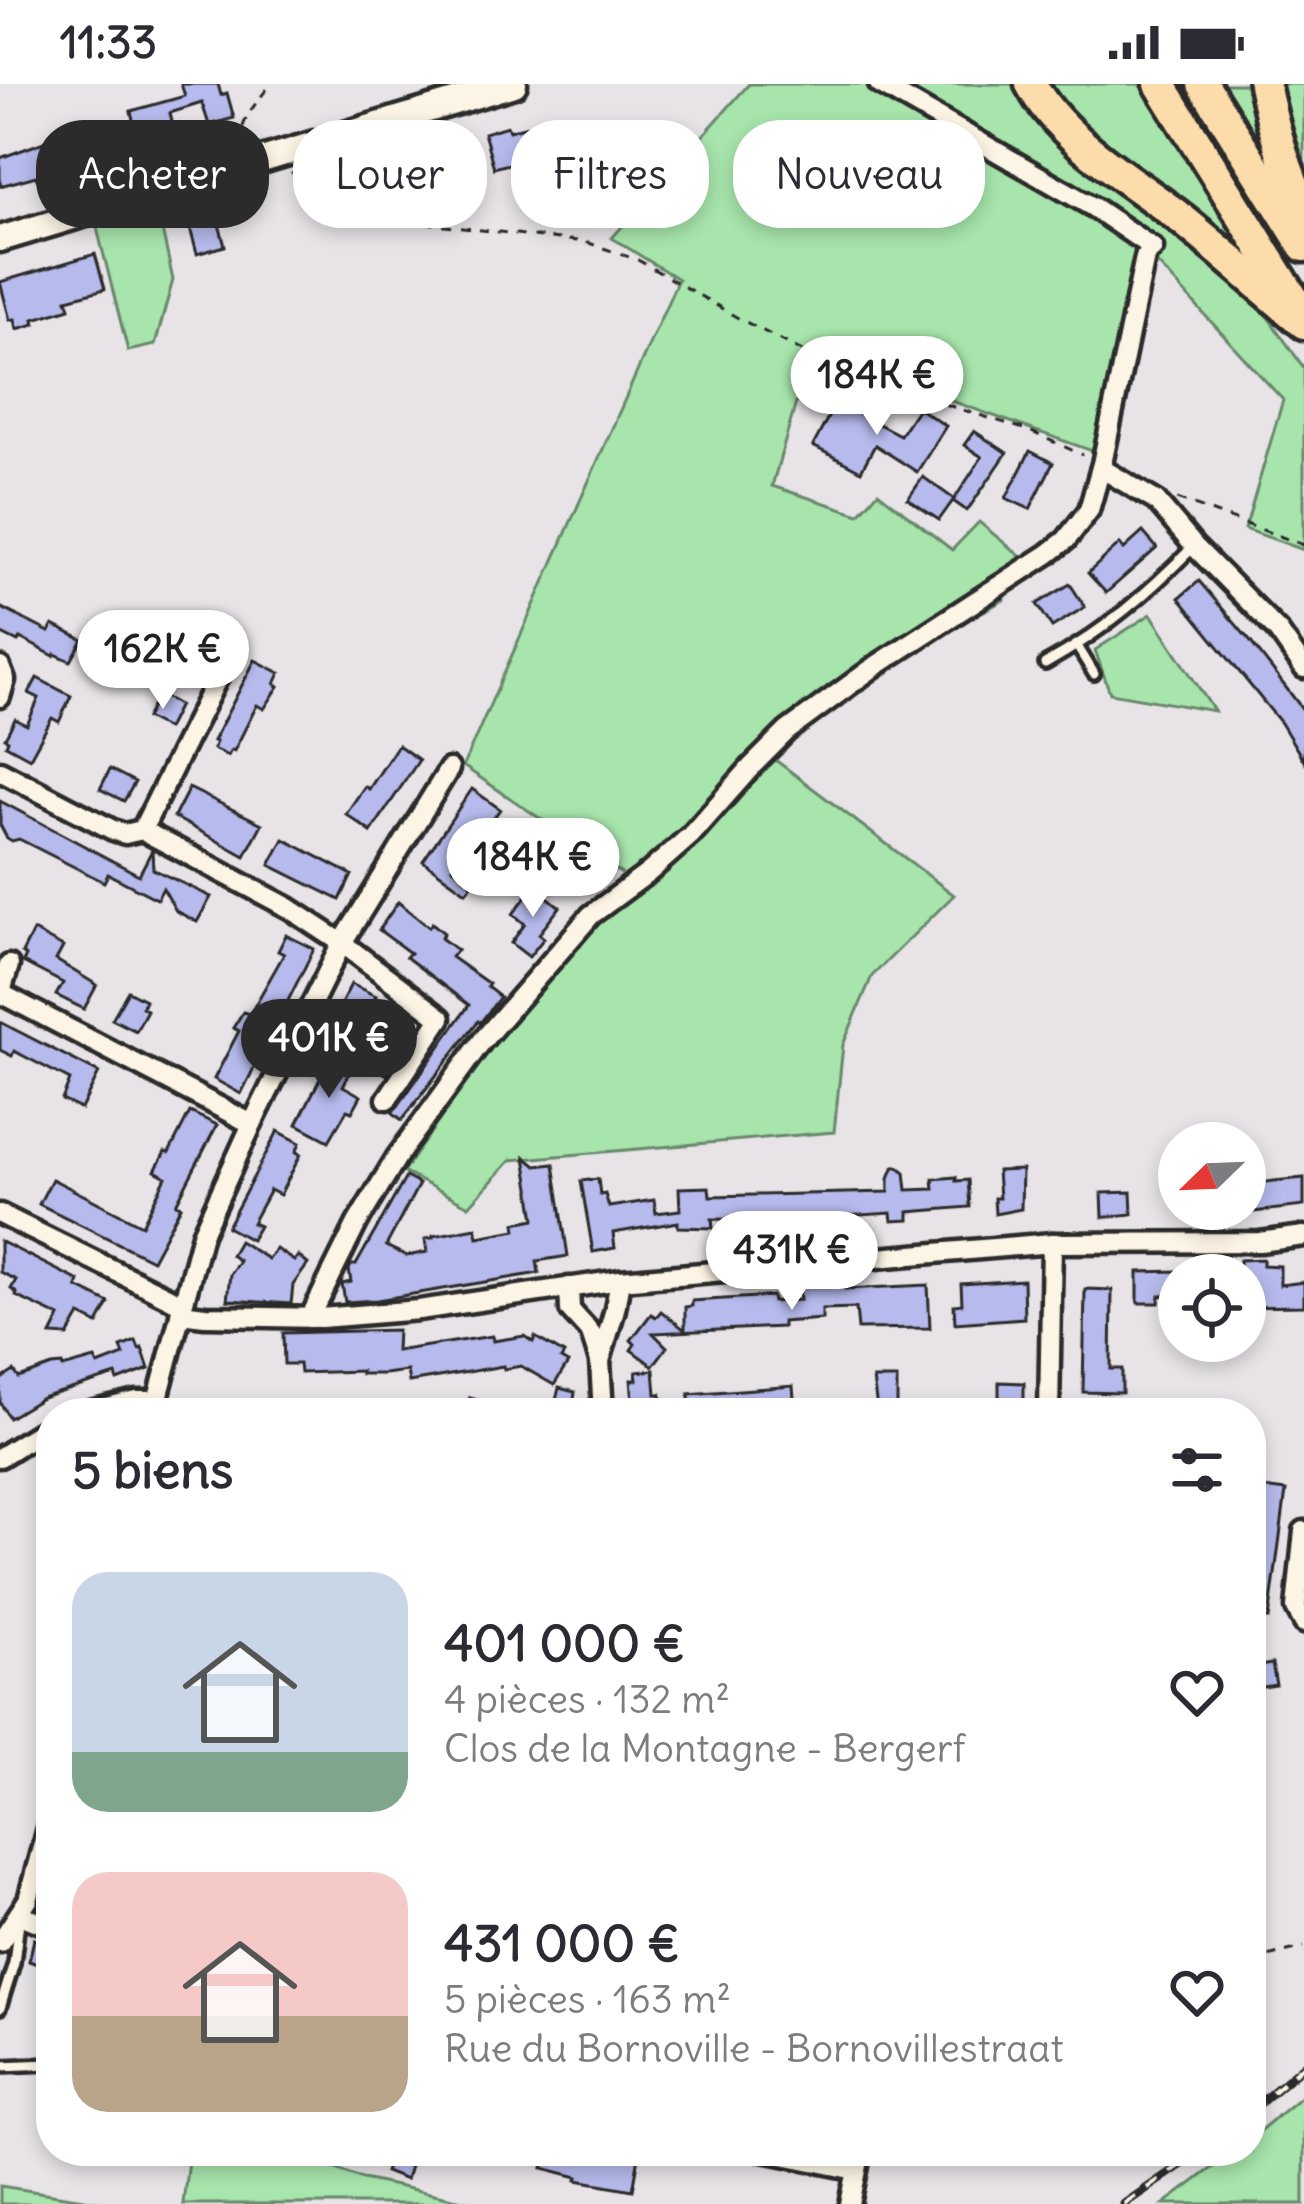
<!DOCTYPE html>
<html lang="fr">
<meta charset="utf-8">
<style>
body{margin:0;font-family:Delius,sans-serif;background:#f2f2f3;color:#2b2b33;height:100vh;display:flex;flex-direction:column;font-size:45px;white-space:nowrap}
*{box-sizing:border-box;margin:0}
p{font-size:39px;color:#7c7c81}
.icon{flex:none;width:66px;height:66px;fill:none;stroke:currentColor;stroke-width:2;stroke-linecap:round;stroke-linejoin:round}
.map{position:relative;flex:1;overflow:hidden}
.side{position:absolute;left:36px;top:1314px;width:1230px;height:768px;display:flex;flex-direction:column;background:#fff;border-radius:48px;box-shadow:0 6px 18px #0003}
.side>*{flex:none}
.guide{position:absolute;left:36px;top:36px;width:1233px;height:108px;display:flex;gap:24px}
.needle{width:78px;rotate:247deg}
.fabs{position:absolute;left:1158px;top:1038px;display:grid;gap:24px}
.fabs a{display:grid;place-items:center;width:108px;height:108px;border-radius:50%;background:#fff;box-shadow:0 6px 18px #0003;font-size:60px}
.price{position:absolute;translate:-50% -102px;padding:0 27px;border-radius:42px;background:#fff;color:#222;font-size:39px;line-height:78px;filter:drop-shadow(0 3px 6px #0008)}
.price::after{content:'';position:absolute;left:50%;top:72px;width:36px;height:27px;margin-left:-18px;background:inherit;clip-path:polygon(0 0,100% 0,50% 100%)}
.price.on{background:#2b2b2b;color:#fff}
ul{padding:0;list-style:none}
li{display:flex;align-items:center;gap:36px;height:300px;padding:0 36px}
li span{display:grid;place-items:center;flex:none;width:336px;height:240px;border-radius:36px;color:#555}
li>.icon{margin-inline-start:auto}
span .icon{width:144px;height:144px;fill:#fffc;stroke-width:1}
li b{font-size:51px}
h2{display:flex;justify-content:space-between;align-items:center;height:144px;padding:0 36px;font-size:51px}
.chip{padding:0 42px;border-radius:48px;background:#fff;box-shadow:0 6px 18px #0003;font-size:42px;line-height:108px}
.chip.on{background:#2b2b2b;color:#fff}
.status{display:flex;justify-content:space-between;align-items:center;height:84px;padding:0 60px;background:#fff;direction:ltr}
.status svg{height:33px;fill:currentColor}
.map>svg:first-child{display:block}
.green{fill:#a7e5ac;stroke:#69886c;stroke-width:3}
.building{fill:#b6baec;stroke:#2b2b2b;stroke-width:3}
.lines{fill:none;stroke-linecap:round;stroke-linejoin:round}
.service-casing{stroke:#2b2b2b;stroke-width:18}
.minor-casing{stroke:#2b2b2b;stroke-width:27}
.tertiary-casing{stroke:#2b2b2b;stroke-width:33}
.trunk-casing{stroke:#2b2b2b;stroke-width:39}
.path{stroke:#2b2b2b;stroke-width:3;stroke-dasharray:9 9;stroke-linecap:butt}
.service{stroke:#fcf5e5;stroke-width:9}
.minor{stroke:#fcf5e5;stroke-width:18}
.tertiary{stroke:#fcf5e5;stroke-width:24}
.trunk{stroke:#fddcac;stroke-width:30}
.rail-casing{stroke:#2b2b2b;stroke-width:9}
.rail{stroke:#fcf5e5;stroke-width:4.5;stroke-dasharray:14;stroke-linecap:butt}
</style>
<div class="status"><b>11:33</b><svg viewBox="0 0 49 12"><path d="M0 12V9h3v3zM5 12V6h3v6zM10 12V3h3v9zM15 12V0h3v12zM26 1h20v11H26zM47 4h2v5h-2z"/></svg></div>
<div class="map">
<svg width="1304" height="2120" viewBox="0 0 1304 2120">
<rect width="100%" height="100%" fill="#e7e3e7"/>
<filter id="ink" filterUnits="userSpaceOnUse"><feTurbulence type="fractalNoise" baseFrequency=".00833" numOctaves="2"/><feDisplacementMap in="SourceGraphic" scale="24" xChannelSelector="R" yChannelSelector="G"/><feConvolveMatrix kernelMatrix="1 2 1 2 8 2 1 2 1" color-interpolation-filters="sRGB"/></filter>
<g filter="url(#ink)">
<g class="green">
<polygon points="749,0 1139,0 1265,199 1255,215 1304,284 1304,466 1245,445 1283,316 1157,179 1138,173 1098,369 811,267 772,402 859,430 878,408 952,466 979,438 1025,476 995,498 1004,516 926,559 770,672 954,811 872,892 843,961 834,1048 511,1076 469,1122 403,1088 584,830 623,791 463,682 678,195 612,154"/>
<polygon points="1223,0 1304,0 1304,94 1272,86"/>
<polygon points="157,123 173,196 155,261 128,267 96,140"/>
<polygon points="1151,530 1214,627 1110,609 1095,566"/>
<polygon points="1304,2010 1304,2120 1164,2120 1235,2067 1251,2067 1251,2054"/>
<polygon points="189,2067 288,2067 363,2095 481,2120 183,2120"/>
<polygon points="0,2102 116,2120 0,2120"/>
</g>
<g class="building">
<polygon points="181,0 218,0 221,11 227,9 234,34 209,41 202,19 170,29 173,42 151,48 154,58 139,62 131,27 185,12"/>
<polygon points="550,36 555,53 566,51 571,71 540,80 538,72 494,84 484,49 507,42 509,47"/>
<polygon points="428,43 441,85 449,84 458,115 441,120 429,94 389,108 374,60"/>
<polygon points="55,54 66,86 37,95 36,92 0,102 0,74"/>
<polygon points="217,133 225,162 197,170 190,144 198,142 198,138"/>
<polygon points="95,170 105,205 67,215 70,224 34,235 35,240 17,245 15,235 10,236 0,198"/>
<polygon points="836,318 900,351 918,324 946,342 917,388 875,361 861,387 813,362"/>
<polygon points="974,347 1007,369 967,427 953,417 982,373 964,361"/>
<polygon points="1030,367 1053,379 1030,425 1006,414"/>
<polygon points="923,393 954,415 939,436 908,415"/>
<polygon points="1143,448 1157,464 1106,509 1088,489 1120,460 1124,465"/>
<polygon points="1199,497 1250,557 1304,627 1304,677 1281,639 1179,514"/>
<polygon points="1070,500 1085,523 1052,543 1037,520"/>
<polygon points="0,523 49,548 53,541 83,556 71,577 55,570 54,572 20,554 18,558 0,549"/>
<polygon points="178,542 200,553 192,571 203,577 195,593 160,575"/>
<polygon points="255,576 280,589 275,600 279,602 264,625 257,621 234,667 231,666 228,672 213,665 216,658 213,657"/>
<polygon points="37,594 71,612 59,638 52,634 30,674 6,661 8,656 5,654 15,635 27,641 39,614 29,609"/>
<polygon points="159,610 179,621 167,645 146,634"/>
<polygon points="398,661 419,676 371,748 346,730 365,702 369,705"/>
<polygon points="110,685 135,698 124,717 100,705"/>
<polygon points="189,704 262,740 245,772 174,733"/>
<polygon points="472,705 500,725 478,756 474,753 452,783 472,801 466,808 423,777"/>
<polygon points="0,717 139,791 152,766 153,785 211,813 197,838 176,827 163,804 157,815 108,790 104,798 19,755 12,757 7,754 0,741"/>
<polygon points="284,755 352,791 340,816 270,781"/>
<polygon points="534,802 560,823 539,850 544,854 529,873 511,859 525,840 513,830"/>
<polygon points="398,818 429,843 432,839 444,849 441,854 457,866 451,873 489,900 487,903 500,913 480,939 478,937 402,1036 392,1028 398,1022 469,921 406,873 410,869 379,846"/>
<polygon points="33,847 63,863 56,876 97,901 84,925 56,911 63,899 23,878 26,872 22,869"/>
<polygon points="286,851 314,865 241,1010 214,995 239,947 233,944 243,928 250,930 284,870 278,867"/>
<polygon points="351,900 376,912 348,963 325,952"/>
<polygon points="128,907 145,916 142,923 147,926 136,947 112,935"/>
<polygon points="399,928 413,935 386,990 372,983"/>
<polygon points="0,938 99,989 81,1025 62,1016 70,996 14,967 12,972 0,966"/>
<polygon points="331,973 352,984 343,1002 361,1012 352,1028 347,1026 329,1057 297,1040"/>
<polygon points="190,1028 217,1041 176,1120 181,1122 152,1176 39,1120 52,1095 142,1141 166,1093 155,1087 165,1068 169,1069"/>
<polygon points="278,1047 300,1059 296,1068 301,1070 280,1111 270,1106 252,1139 259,1142 251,1156 227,1143"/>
<polygon points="525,1073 536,1082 554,1080 568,1172 537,1177 539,1189 377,1216 345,1218 342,1200 351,1198 349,1186 351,1181 356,1181 406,1093 419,1100 386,1162 407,1172 427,1168 425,1155 433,1154 433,1152 476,1144 478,1153 516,1146 515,1139 535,1135"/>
<polygon points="897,1082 905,1088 907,1106 934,1105 933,1095 956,1093 956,1097 968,1096 970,1123 909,1128 909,1136 892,1137 891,1129 782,1136 712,1135 713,1144 678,1143 678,1138 613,1149 615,1164 593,1168 581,1097 598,1095 600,1111 605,1110 609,1123 654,1116 656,1129 680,1126 679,1104 709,1103 710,1112 889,1108 889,1094 893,1084"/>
<polygon points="1022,1086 1021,1125 995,1130 994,1114 999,1114 997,1087"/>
<polygon points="1304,1094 1304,1122 1245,1129 1245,1100"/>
<polygon points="1131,1108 1132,1130 1103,1133 1102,1109"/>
<polygon points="0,1157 79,1197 77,1203 109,1219 98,1240 80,1231 68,1252 51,1251 60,1233 16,1212 17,1209 11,1205 16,1196 0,1188"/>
<polygon points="239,1157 268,1175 276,1165 294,1177 298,1172 308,1180 293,1201 291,1220 227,1216 230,1190 239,1177 231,1171"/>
<polygon points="1263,1175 1263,1181 1280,1182 1280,1201 1304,1198 1304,1222 1245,1223 1245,1191 1240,1191 1240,1176"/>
<polygon points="1179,1187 1179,1211 1160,1212 1159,1219 1138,1219 1138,1188"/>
<polygon points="1023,1196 1024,1234 955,1239 954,1221 962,1220 961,1200"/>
<polygon points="845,1198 845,1205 928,1201 930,1244 858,1245 856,1224 822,1225 822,1235 782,1238 782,1243 653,1249 667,1263 653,1282 631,1266 635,1260 631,1256 651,1230 656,1233 661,1227 685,1246 685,1223 692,1222 692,1217 772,1212 773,1218 800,1216 799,1201"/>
<polygon points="1085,1205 1112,1206 1111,1285 1122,1285 1122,1309 1083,1308"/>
<polygon points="397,1246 396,1267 492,1252 493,1257 524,1252 533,1258 535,1253 564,1270 561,1275 568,1279 554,1301 521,1282 504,1285 503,1282 409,1298 407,1287 384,1290 361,1290 361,1287 300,1289 299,1280 284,1280 283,1249"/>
<polygon points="136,1257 139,1265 142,1264 149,1285 118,1297 116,1291 42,1314 9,1334 0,1318 0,1296 14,1287 19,1294 52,1282 62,1281 63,1284 95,1275 98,1281 124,1271 121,1263"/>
<polygon points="654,1286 656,1310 661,1310 663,1329 634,1329 631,1296 637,1296 636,1288"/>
<polygon points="873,1295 897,1295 897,1324 877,1325"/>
<polygon points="999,1298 1024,1299 1024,1329 999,1329"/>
<polygon points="793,1302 795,1327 690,1329 689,1310"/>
<polygon points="559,1304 575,1308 574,1316 579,1317 576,1329 553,1329"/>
<polygon points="470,1313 513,1325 512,1329 465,1329"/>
<polygon points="1263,1404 1286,1407 1269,1535 1251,1533 1251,1448 1257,1449"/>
<polygon points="1272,1580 1276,1601 1251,1605 1251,1583"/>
<polygon points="34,1855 51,1861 51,1885 29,1877"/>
<polygon points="393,2067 414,2067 406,2096 385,2088"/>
<polygon points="548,2067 640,2067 633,2106 577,2096 578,2093 543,2084"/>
</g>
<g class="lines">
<defs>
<g id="service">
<polyline points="1077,562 1094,590"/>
<path d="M 1045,580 C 1103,548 1148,509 1194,462"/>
<polyline points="0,1924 14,1879 19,1837"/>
<polyline points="0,1982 51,1980"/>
</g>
<g id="minor">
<polyline points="1101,384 1156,417 1194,462 1278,547 1304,584"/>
<polyline points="0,583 5,596 0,613"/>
<polyline points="0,687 113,746 125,750 142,746 289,824 342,859 441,934 387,1015"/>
<polyline points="142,746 234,561"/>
<polyline points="1,908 9,881"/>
<polyline points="0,909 252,1040"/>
<polyline points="0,1130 182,1220"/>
<polyline points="569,1203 570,1226 591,1249 600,1277 615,1225 620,1196"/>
<polyline points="180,1229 205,1232 321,1234 419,1226 620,1196 1052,1159 1260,1158 1304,1152"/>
<polyline points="310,1234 357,1139 397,1073 482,957 591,831 648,789 691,751 752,682 787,647 874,583 1048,470 1066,456 1089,426 1102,380 1144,178 1146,170 1153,164 1093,123 879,0"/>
<polyline points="600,1277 603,1329"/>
<polyline points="86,1329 137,1317 157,1317"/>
<polyline points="154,1329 202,1150 252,1040 342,859 449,685"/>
<polyline points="1049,1329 1052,1159"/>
<polyline points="0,1373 51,1341"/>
<polyline points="1304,1447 1296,1524 1304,1539"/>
<polyline points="20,1831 51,1843"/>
<polyline points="0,1858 28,1816 51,1729"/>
<polyline points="763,2067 857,2086"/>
<polyline points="850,2120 861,2067"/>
</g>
<polyline id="tertiary" points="0,155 514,0"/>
<g id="trunk">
<path d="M 1031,0 C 1061,57 1133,97 1183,136 C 1224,169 1263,205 1304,239"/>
<polyline points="1160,0 1299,224"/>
<polyline points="1203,0 1304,162"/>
<path d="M 1264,0 C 1273,43 1284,84 1304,124"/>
</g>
</defs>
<use href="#service" class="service-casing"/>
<use href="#minor" class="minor-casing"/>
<use href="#tertiary" class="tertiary-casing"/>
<use href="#trunk" class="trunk-casing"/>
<g class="path">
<path d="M 242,61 C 237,38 258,17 271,0"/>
<polyline points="291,88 311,99 404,133 437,141 586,158 638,176 740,235 810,271 877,299 1027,346 1083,371"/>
<polyline points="1177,415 1304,461"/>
<polyline points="1251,1876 1304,1863"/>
</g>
<use href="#service" class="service"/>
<use href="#minor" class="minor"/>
<use href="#tertiary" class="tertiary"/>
<use href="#trunk" class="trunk"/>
<defs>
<g id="rail">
<polyline points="1251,2027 1304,1981"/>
<polyline points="1124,2120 1201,2067"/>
</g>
</defs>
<use href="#rail" class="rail-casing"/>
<use href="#rail" class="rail"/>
</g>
</g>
</svg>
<div class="fabs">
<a><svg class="needle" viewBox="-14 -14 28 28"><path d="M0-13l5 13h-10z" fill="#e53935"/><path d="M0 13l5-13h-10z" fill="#7c7c81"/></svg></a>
<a><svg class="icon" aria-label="locate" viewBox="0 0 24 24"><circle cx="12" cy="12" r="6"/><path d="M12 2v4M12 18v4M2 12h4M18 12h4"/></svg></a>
</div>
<b class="price" style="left:877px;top:354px">184K €</b>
<b class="price" style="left:163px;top:628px">162K €</b>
<b class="price" style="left:533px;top:836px">184K €</b>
<b class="price on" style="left:329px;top:1017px">401K €</b>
<b class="price" style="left:792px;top:1229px">431K €</b>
<div class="guide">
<a class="chip on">Acheter</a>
<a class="chip">Louer</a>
<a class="chip">Filtres</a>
<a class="chip">Nouveau</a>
</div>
<section class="side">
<h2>5 biens<svg class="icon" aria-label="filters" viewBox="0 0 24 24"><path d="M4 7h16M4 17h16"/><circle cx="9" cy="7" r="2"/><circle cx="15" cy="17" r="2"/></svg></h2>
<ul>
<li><span style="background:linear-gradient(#c9d6e8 75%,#7fa58c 0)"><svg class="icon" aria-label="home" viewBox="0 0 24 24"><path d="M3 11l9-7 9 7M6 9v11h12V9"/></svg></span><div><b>401 000 €</b><p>4 pièces · 132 m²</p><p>Clos de la Montagne - Bergerf</p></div><svg class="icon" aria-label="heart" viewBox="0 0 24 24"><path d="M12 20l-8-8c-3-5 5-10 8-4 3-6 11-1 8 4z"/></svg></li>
<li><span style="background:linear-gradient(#f6c9c9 60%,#b9a48a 0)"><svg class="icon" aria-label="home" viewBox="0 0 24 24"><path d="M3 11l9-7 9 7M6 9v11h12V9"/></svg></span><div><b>431 000 €</b><p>5 pièces · 163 m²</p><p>Rue du Bornoville - Bornovillestraat</p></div><svg class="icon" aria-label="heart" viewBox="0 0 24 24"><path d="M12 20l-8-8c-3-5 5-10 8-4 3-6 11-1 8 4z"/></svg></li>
</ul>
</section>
</div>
